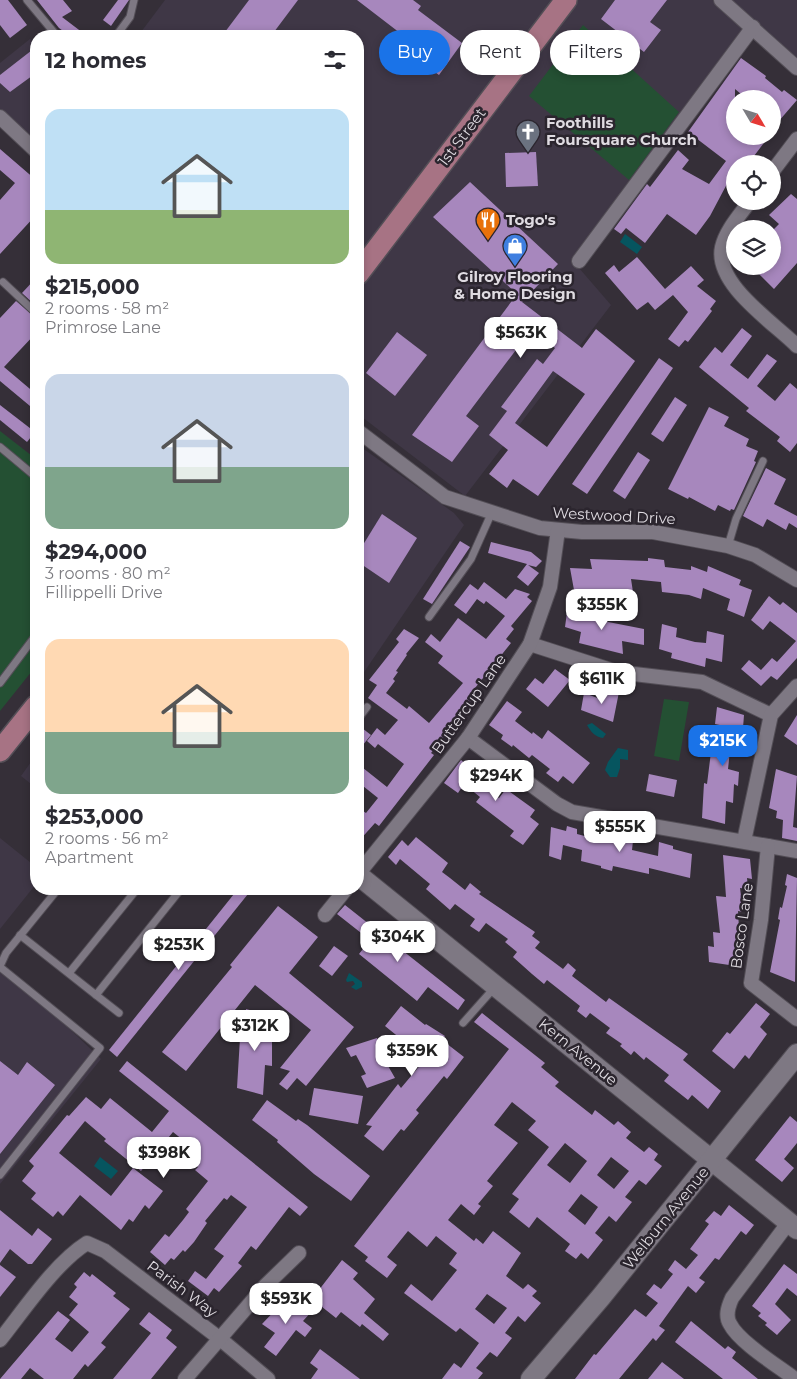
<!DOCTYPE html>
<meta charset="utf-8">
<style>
body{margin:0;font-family:Montserrat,sans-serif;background:#f7f7f7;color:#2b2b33;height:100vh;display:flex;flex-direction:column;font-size:19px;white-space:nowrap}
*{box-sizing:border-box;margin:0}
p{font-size:16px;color:#7c7c81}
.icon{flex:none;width:28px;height:28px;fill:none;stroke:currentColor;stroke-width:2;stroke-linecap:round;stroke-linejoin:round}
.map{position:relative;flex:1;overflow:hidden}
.side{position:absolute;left:30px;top:30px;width:334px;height:865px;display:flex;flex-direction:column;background:#fff;border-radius:20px;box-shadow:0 2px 8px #0003}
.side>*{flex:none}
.guide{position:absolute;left:379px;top:30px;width:342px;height:45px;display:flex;gap:10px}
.needle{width:32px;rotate:128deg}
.tools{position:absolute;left:726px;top:90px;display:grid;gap:10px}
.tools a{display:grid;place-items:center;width:55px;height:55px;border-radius:50%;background:#fff;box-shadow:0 2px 8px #0003;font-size:25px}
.price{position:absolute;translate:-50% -42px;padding:0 11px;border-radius:10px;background:#fff;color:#222;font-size:16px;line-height:32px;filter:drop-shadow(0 1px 2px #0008)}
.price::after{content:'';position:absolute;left:50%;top:30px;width:15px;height:11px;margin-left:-8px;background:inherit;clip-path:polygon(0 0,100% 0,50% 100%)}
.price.selected{background:#1a73e8;color:#fff}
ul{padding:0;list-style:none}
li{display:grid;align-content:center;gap:10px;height:265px;padding:0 15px}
li span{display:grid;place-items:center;height:155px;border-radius:15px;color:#555}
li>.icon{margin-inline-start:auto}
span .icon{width:90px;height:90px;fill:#fffc;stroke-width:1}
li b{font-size:21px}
h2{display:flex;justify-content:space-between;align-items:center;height:60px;padding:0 15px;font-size:21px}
.chip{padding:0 18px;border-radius:22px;background:#fff;box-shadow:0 2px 8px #0003;font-size:18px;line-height:45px}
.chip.selected{background:#1a73e8;color:#fff}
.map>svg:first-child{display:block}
.built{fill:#3f3746}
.green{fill:#245033}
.water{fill:#06555f}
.building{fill:#a787bd;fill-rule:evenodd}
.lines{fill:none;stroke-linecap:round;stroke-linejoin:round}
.lane-casing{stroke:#534e56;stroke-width:9}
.street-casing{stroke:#534e56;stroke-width:16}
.secondary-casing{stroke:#534e56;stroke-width:22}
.primary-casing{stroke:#534e56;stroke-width:24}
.lane{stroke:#7e7883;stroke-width:7}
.street{stroke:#7e7883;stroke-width:14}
.secondary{stroke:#7e7883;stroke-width:20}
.primary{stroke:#a77384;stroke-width:21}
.labels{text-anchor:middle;stroke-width:5;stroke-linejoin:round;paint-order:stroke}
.poi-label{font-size:15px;font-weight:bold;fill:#dfdbe1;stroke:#2b252e;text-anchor:start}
.street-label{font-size:15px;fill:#dfdbe1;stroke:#2b252e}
</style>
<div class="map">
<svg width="797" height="1379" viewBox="0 0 797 1379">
<rect width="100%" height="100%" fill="#352f38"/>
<g class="built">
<polygon points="165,0 797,0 797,73 752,35 579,268 611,305 465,496 358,414 358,36 138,36"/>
<polygon points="30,39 36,45 36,150 0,117 0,63"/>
<polygon points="358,445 454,513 464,525 358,681"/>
<polygon points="36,755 36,788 21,776"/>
<polygon points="0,838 36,867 36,884 0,929"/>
<polygon points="0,962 101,1059 0,1184"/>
</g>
<g class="green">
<polygon points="583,25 679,112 629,180 529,96"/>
<polygon points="0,431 36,459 36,666 0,711"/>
<polygon points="664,699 689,702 679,761 654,756"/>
</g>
<g class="water">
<polygon points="625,234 642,247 637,254 620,242"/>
<path d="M 592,723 L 606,734 L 603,738 C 595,737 591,732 587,725 Z"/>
<polygon points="618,748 628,750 628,760 620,759 620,768 617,777 610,777 605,770 608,762"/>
<polygon points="349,973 362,982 362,987 356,990 351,987 355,984 353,981 347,982 346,980"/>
<polygon points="100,1157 118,1171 111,1179 94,1166"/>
</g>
<g class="building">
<polygon points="0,0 8,0 27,25 10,38 0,25"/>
<polygon points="37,0 63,0 72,11 62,17 87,36 70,36 59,28"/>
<polygon points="118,0 129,0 111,26 103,20"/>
<polygon points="249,0 298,0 271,36 222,36"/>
<polygon points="357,0 413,0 421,6 418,10 462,43 439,75 403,49 400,33"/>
<polygon points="615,0 667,0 650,22 661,30 644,52 601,19"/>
<polygon points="36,47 36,73 10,92 0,83 0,75"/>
<polygon points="741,58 766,76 765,78 782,92 784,90 797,100 772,129 772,99 761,99 753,92 747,99 735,89 735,136 769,136 748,164 735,164 735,187 728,182 710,216 696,235 667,214 645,243 626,228 621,234 614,229 647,184 650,187 678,150 689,160 682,169 709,184 726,161 688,132"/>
<polygon points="0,149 36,180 36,215 0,254 0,200 15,183 0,170"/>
<polygon points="536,152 538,186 506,187 505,153"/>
<path d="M 470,182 L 558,264 L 522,302 L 582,348 L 596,329 L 635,361 L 538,496 L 513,479 L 507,488 L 489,474 L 508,450 L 489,435 L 507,411 L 501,407 L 537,359 L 543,364 L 555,348 L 531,330 L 466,416 L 479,426 L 452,462 L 412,435 L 517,294 L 433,217 ZM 553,371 L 585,394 L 547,447 L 515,423 Z"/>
<polygon points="791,194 797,199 797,263 774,289 751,266 772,266 772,231 779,224 769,215"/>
<polygon points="637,257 665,289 691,266 704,280 697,286 716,301 710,309 712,311 688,342 685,340 679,347 668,339 688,312 673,295 655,310 648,302 637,310 605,273 614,265 619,272"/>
<polygon points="36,278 36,306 22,293"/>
<polygon points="16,301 36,318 36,333 4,367 36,394 36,411 0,381 0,318"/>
<polygon points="742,328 752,336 730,365 748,379 767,354 777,361 757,386 775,401 790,383 797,389 797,443 790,452 777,441 780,437 746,411 749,408 699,367 715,347 722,353"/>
<polygon points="397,332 427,355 395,396 366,373"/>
<polygon points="659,358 673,368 587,494 572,484"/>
<polygon points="675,397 687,405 663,442 651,434"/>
<polygon points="0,405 35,432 27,442 0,420"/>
<polygon points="709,407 729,417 724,426 749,439 746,446 758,451 754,461 756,462 734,510 731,509 730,511 718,505 715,511 689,497 688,499 668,489"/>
<polygon points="638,452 650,460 625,499 613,491"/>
<polygon points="766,468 786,479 774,504 797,516 797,528 789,523 786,530 767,519 763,527 743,516"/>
<polygon points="382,514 417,538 389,583 358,562 358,553"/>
<polygon points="460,541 470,547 432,604 423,599"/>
<polygon points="491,542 531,552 542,561 536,567 528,565 539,573 528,586 517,577 527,564 488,553"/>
<polygon points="648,558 664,560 665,567 691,570 691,566 707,572 708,566 741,580 739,585 752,590 744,617 727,610 730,599 703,588 701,599 689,595 662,592 661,582 631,579 633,592 604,590 605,595 595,595 594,591 574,590 570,568 592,569 590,559 648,561"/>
<polygon points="484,582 506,599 515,589 530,594 527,597 532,601 511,626 514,629 506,639 511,643 471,693 476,697 445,732 447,733 431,753 434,755 379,826 375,823 358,842 358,819 363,811 366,813 378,798 358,782 358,764 387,787 404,764 378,744 375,748 367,741 377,728 385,735 398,720 368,698 377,685 369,680 399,642 396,639 404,629 419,638 406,654 407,655 396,671 398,672 393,679 395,681 386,693 407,709 409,706 429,723 463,683 438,663 443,656 425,642 431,634 440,642 458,618 486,639 505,616 486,601 484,604 477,599 466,614 454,605 470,584 478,590"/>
<polygon points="769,596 780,605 783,602 797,613 797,658 777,680 771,676 761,686 741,669 749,660 761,670 772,658 777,662 796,641 770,621 763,630 751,620"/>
<polygon points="568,605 598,614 598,620 644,629 644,645 622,641 623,654 579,643 581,632 565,627"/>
<polygon points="662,624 677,628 676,637 695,642 706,643 707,631 724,635 722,662 706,658 705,667 671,658 672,653 659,649"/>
<polygon points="555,669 570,680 548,707 526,689 535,678 543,684"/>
<polygon points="606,687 619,692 613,722 581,710 584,693 603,700"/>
<polygon points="507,701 522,712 515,721 532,734 533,732 542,739 548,730 590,763 573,784 563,776 558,782 546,773 550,769 532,755 529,758 513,745 512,747 501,739 503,735 489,725"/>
<polygon points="717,707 744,715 743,728 748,729 746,745 731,741 728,769 739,772 738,786 734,784 733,803 726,801 725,824 702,818 704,783 707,784 712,744 721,747 724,726 715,724"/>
<polygon points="797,715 797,745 784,736"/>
<polygon points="362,728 371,735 358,751 358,734"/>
<polygon points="461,760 474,771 478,766 488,773 480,784 499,798 506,789 535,810 530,817 539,824 523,845 510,836 514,831 476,802 480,797 464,784 458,793 444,783"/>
<polygon points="776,769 797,776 793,827 797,828 797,841 782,838 783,820 776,818 777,811 769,808"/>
<polygon points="649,774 677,780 674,797 646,791"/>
<polygon points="567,826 577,829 577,834 600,840 601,835 633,841 632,850 658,856 659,842 673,846 673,849 692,854 690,878 649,868 649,874 613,866 612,871 601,868 601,866 581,861 582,850 563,845 561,860 549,856 551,827 566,831"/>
<polygon points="416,837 448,863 442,872 450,878 465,890 470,883 481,892 479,894 535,932 532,936 540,942 535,948 563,969 568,963 576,970 572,976 606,1002 609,998 688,1054 683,1060 721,1091 708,1109 692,1095 688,1100 664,1081 669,1075 646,1057 644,1060 634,1051 631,1055 620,1046 622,1044 606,1033 610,1028 590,1013 586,1018 577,1011 580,1006 547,980 544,984 532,974 513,957 517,952 505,942 508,939 486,923 479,932 470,926 475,919 455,904 450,910 426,889 430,884 400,859 396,865 388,857 402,840 408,846"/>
<polygon points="723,855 750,859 752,879 747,878 748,889 740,888 743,912 738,911 740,946 735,946 736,966 709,962 708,946 714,947 713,932 720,933 716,896 726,897"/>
<polygon points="787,874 797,878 795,982 770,972 780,920 778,919 780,907 782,908 787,886 785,885"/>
<polygon points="238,889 252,889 117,1057 109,1050"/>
<polygon points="345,905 465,1000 458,1010 428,987 417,1001 359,954 370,940 337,914"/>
<polygon points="278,906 318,937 289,973 354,1027 306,1086 297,1078 287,1090 279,1084 290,1071 280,1068 311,1030 255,985 186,1071 162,1052 232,967 230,965"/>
<polygon points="334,946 348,956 332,976 319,966"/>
<polygon points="756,1003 770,1014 760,1027 767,1034 749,1059 745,1055 734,1069 712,1051 727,1032 730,1034"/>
<polygon points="401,1006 425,1025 426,1024 445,1036 442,1040 464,1057 447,1079 444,1076 416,1110 419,1113 404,1131 401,1129 383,1151 364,1136 372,1126 366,1125 398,1084 401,1088 422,1063 404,1047 406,1043 385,1026"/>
<polygon points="246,1009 272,1016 272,1066 265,1065 263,1095 237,1088 240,1038 245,1039"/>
<path d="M 482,1013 L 545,1063 L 541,1067 L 559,1082 L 555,1086 L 592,1115 L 595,1110 L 614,1125 L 618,1121 L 631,1132 L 626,1138 L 644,1152 L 649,1147 L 658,1154 L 654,1160 L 662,1166 L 646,1185 L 639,1180 L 625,1197 L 632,1202 L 616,1222 L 609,1216 L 595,1233 L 603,1240 L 588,1259 L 581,1253 L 576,1259 L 565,1251 L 570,1244 L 537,1217 L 529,1228 L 509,1212 L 519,1199 L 512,1194 L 549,1147 L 528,1130 L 536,1121 L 512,1102 L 494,1125 L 518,1143 L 487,1181 L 493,1186 L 478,1204 L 481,1206 L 474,1215 L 461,1204 L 448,1220 L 474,1241 L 476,1238 L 483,1244 L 493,1231 L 521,1253 L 506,1276 L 523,1289 L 528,1284 L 537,1291 L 532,1296 L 541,1303 L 525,1322 L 518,1316 L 505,1333 L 512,1338 L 497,1357 L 490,1352 L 476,1368 L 483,1373 L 478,1379 L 442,1379 L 454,1363 L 461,1368 L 479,1343 L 460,1328 L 456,1332 L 404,1293 L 411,1284 L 432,1301 L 457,1270 L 449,1264 L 457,1253 L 436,1236 L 427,1247 L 408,1231 L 387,1257 L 397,1265 L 387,1278 L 365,1261 L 368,1257 L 354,1246 L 509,1049 L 474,1022 ZM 565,1143 L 587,1161 L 570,1183 L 547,1165 ZM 611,1157 L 629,1171 L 614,1189 L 597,1175 ZM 581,1194 L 598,1207 L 585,1225 L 568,1211 ZM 487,1294 L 507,1308 L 494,1324 L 475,1309 Z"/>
<polygon points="377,1038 384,1051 380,1052 395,1078 367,1088 361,1076 366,1074 356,1055 351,1057 346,1048"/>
<polygon points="0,1061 18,1075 27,1062 55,1085 0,1154"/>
<polygon points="127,1061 308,1207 300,1216 289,1207 256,1250 251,1246 238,1263 242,1266 219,1292 214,1288 208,1296 188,1281 195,1271 206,1279 224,1256 214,1249 247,1207 231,1195 227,1200 224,1198 205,1221 207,1223 194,1242 185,1252 183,1250 174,1260 171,1258 165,1265 150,1252 165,1234 169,1237 183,1220 189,1212 186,1209 208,1181 195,1170 198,1167 180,1153 188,1144 173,1132 141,1171 104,1141 106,1139 85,1121 59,1153 111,1196 133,1168 163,1191 149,1209 145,1205 133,1222 129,1219 121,1230 80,1195 63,1216 58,1211 53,1217 31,1199 36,1193 22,1181 34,1166 29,1161 67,1115 69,1116 86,1097 101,1109 110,1098 152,1132 169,1111 119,1071"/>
<polygon points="314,1088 363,1096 358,1124 309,1115"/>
<polygon points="267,1100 296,1121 298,1119 307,1125 370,1176 351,1201 314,1174 277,1142 278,1140 252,1120"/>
<polygon points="790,1116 797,1122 797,1143 784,1159 794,1168 782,1182 755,1160"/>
<polygon points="729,1205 754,1225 746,1235 741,1231 719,1260 715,1258 699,1278 705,1282 696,1293 688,1286 659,1326 665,1330 656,1341 653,1338 619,1379 575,1379 594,1354 596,1355 635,1309 646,1317 658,1303 646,1294 654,1284 661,1289 673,1274 668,1270 675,1260 686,1269 698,1255 690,1249 709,1224 705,1221 714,1211 721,1216"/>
<polygon points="0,1210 32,1236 38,1228 52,1239 32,1264 28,1264 10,1249 0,1263"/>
<polygon points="342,1260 358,1273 353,1279 375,1299 364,1313 389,1334 383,1341 362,1324 360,1327 341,1312 336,1318 312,1299"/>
<polygon points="784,1264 797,1274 797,1296 787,1288 775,1304 791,1320 777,1335 765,1325 767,1323 758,1316 761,1313 752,1306"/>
<polygon points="0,1265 16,1277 0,1297"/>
<polygon points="84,1272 90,1277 92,1274 116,1293 113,1296 130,1309 101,1343 106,1347 88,1367 85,1364 73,1379 44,1379 30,1368 21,1379 0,1379 58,1311 70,1320 55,1339 72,1352 89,1332 69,1315 78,1304 69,1297 77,1287 74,1284"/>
<polygon points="283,1302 293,1310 300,1302 312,1311 303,1321 312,1328 305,1337 296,1330 276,1356 264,1347 275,1333 262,1324"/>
<polygon points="149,1312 172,1330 166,1338 177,1347 151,1379 113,1379 151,1333 139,1324"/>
<polygon points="691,1321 725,1349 728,1346 736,1352 732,1358 758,1379 723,1379 675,1342"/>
<polygon points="320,1349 360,1379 311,1379 318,1369 310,1363"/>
<polygon points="662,1362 684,1379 648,1379"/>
</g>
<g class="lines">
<defs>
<g id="lane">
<polyline points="27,0 57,36"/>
<polyline points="116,36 130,17 134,0"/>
<polyline points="3,282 36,313"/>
<polyline points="0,447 36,477"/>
<polyline points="728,546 736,519 763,461"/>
<polyline points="429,617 471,559 492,512"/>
<polyline points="0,683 36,635"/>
<polyline points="358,719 367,707"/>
<polyline points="20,935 96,995 181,889"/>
<polyline points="0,966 6,953 58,889"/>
<polyline points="0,967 100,1048 0,1175"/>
<polyline points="69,973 137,889"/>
<polyline points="96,995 119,1013"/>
<polyline points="463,1023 495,987"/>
</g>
<g id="street">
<polyline points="721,0 797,68"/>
<polyline points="0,117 36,151"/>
<polyline points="772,172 797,139"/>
<path d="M 750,201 C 740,215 726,230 722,247 C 714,284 773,322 797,346"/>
<polyline points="579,261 753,27"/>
<polyline points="358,431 445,497 540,528 582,532 653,532 728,546 755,555 797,580"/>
<polyline points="530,644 617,672 702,682 771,715"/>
<polyline points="468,738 557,804 572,812 797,851"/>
<polyline points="744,841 771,715 797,686"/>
<polyline points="768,846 761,920 751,983 797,1019"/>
<polyline points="358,874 468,738 530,644 550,587 558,530"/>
<polyline points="325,915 346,889"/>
<path d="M 789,1222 L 732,1298 C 728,1307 725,1316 730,1324 C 739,1342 778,1366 795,1379"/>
<path d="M 0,1340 C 24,1310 55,1263 87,1243 L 105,1251 L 219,1338 L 268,1379"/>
<polyline points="185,1379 265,1286 299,1253"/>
</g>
<g id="secondary">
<polyline points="358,875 797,1229"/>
<polyline points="531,1379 601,1297 797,1054"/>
</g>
<g id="primary">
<polyline points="358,274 566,0"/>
<polyline points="0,751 36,706"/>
</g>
</defs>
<use href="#lane" class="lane-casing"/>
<use href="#street" class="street-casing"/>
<use href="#secondary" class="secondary-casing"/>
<use href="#primary" class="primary-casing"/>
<use href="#lane" class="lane"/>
<use href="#street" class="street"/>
<use href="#secondary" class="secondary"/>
<use href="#primary" class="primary"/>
</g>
<defs>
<symbol id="church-pin" viewBox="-11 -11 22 30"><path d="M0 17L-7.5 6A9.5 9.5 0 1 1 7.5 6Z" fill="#6b7280" stroke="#2b252e"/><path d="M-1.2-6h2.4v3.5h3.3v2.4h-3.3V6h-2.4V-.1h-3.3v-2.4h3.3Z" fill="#fff"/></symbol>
<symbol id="restaurant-pin" viewBox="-11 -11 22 30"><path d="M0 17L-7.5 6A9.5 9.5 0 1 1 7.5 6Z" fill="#e8710a" stroke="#2b252e"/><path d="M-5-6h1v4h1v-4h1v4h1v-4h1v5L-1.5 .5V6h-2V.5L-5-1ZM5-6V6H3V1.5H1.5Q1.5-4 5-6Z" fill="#fff"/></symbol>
<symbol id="shop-pin" viewBox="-11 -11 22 30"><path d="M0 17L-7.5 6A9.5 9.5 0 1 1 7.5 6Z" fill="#3f7fe0" stroke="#2b252e"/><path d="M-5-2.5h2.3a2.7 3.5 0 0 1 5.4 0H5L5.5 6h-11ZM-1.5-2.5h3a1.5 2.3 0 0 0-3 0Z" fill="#fff"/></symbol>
</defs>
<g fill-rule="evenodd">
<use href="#church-pin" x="514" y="118" width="28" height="38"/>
<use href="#restaurant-pin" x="474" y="206" width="28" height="38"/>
<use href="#shop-pin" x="501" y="232" width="28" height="38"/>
</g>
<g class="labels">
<g class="poi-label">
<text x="546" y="128">Foothills<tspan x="546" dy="17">Foursquare Church</tspan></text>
<text x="506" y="225">Togo's</text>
<text x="515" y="282" text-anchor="middle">Gilroy Flooring<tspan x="515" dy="17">&amp; Home Design</tspan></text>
</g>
<g class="street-label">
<text transform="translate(462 137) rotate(-53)" y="5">1st Street</text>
<text transform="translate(614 516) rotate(3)" y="5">Westwood Drive</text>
<text transform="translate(469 704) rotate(-55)" y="5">Buttercup Lane</text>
<text transform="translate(742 926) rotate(-82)" y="5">Bosco Lane</text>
<text transform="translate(578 1052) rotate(39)" y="5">Kern Avenue</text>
<text transform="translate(666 1218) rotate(-51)" y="5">Welburn Avenue</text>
<text transform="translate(182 1289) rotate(37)" y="5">Parish Way</text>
</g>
</g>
</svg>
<div class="tools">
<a><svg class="needle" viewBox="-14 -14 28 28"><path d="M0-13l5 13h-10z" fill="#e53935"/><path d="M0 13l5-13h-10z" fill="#7c7c81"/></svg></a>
<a><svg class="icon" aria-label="locate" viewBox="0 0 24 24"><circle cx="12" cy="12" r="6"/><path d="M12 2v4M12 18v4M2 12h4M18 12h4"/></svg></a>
<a><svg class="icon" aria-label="layers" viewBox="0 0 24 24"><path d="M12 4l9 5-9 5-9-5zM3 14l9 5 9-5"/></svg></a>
</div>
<b class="price" style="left:521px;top:359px">$563K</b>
<b class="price" style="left:602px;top:631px">$355K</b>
<b class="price" style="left:602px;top:705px">$611K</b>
<b class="price selected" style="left:723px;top:767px">$215K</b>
<b class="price" style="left:496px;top:802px">$294K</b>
<b class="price" style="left:620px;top:853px">$555K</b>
<b class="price" style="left:398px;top:963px">$304K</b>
<b class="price" style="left:179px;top:971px">$253K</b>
<b class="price" style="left:255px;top:1052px">$312K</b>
<b class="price" style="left:412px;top:1077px">$359K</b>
<b class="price" style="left:164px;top:1179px">$398K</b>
<b class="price" style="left:286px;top:1325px">$593K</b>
<div class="guide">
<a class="chip selected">Buy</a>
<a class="chip">Rent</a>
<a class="chip">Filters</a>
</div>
<section class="side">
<h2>12 homes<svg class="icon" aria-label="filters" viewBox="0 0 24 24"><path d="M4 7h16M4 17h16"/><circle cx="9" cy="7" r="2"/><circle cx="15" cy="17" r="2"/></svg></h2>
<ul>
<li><span style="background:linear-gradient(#bfe0f5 65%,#8fb573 0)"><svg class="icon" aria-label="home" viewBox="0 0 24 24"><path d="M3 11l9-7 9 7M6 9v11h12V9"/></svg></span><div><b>$215,000</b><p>2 rooms · 58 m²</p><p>Primrose Lane</p></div></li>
<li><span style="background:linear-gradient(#c9d6e8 60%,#7fa58c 0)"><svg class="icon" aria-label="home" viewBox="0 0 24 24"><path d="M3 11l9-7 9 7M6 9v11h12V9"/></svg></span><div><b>$294,000</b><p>3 rooms · 80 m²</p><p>Fillippelli Drive</p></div></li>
<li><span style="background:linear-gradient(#ffd9b3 60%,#7fa58c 0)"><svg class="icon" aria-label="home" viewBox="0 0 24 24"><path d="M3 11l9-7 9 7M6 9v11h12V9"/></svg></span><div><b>$253,000</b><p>2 rooms · 56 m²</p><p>Apartment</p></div></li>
</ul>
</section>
</div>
